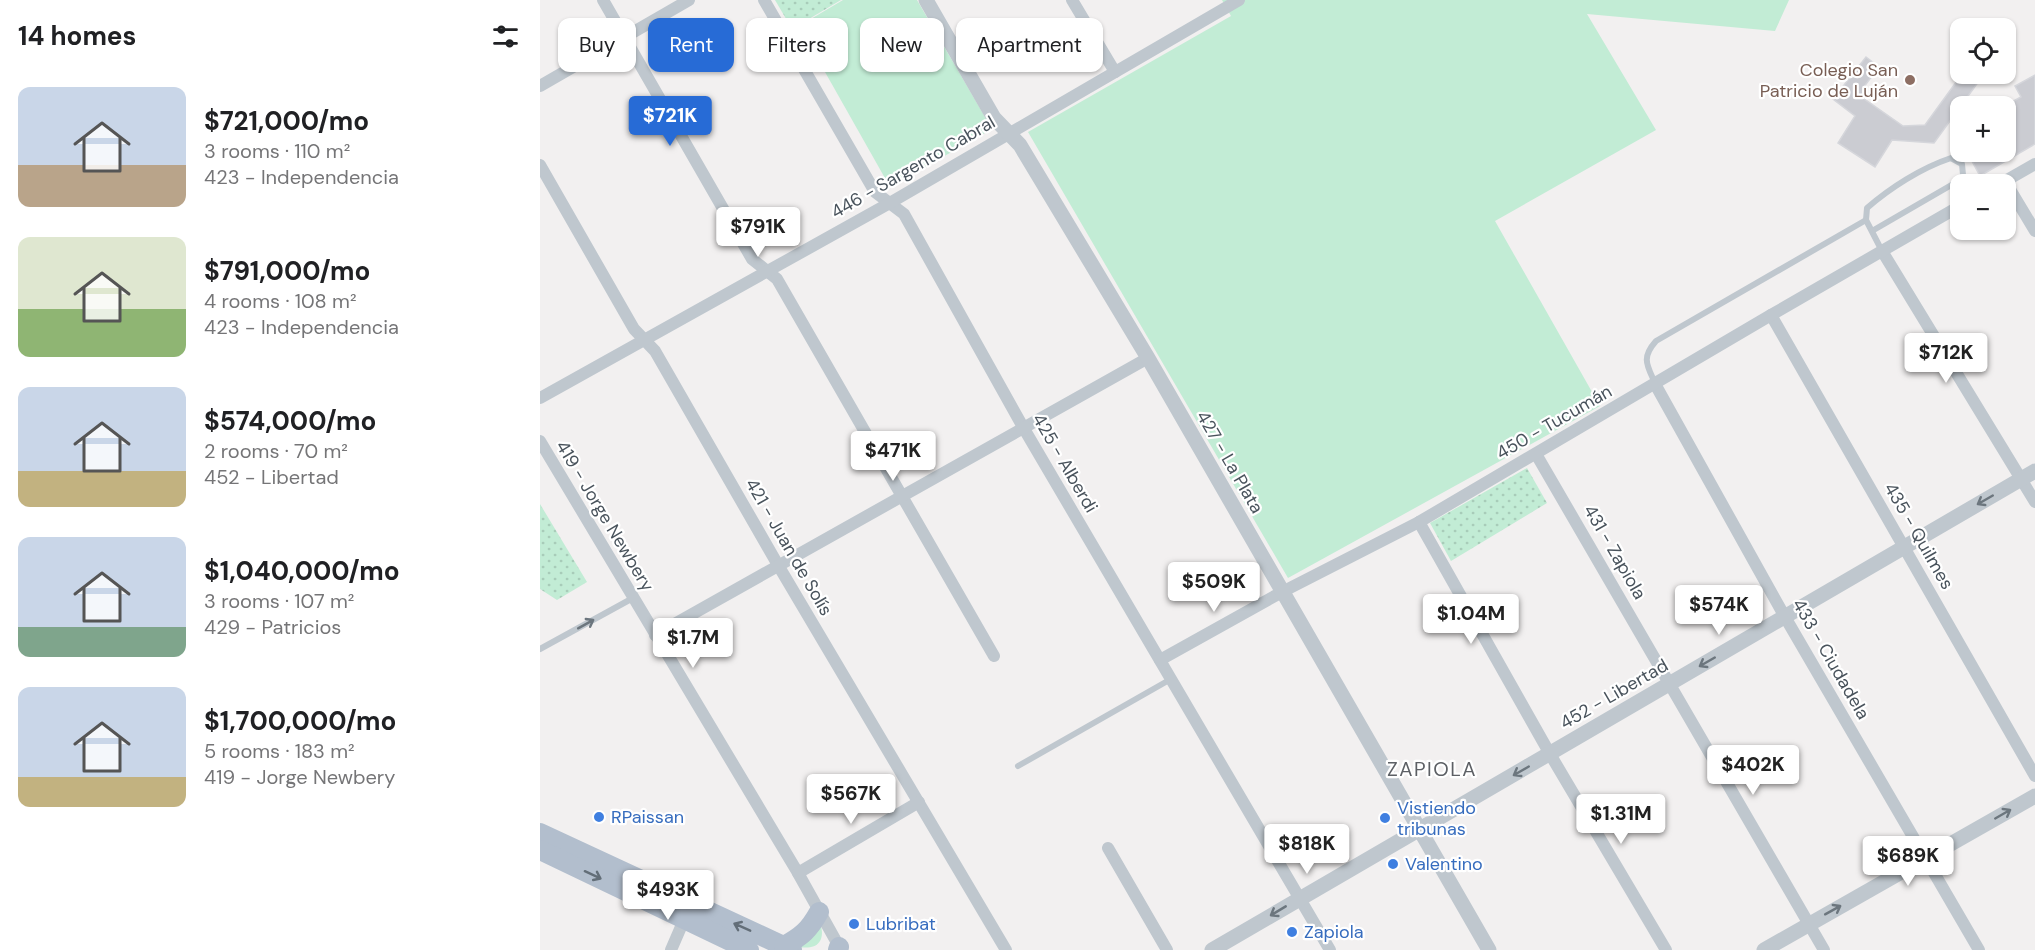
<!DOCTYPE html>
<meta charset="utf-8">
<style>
body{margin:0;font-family:"DM Sans",sans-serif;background:#f2f2f2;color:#202124;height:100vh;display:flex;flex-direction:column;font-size:22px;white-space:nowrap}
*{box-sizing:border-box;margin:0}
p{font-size:20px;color:#757577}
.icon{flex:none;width:33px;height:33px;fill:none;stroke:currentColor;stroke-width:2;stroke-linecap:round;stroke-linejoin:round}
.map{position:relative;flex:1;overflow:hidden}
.sheet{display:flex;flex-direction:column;background:#fff;width:540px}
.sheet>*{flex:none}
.guide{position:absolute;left:18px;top:18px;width:570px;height:54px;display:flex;gap:12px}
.controls{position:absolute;left:1410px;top:18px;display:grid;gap:12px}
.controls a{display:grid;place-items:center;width:66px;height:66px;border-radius:12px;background:#fff;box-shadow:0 2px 4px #0004;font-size:30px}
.price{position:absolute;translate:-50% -51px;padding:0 14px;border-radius:6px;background:#fff;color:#222;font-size:20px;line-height:39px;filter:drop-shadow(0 2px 3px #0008)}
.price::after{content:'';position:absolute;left:50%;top:36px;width:18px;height:14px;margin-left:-9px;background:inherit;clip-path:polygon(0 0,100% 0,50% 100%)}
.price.current{background:#276bd6;color:#fff}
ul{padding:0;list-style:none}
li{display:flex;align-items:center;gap:18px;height:150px;padding:0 18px}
li span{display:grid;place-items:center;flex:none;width:168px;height:120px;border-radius:12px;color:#555}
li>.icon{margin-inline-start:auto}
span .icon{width:72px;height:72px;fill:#fffc;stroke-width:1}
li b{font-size:26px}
h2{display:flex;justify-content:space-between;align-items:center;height:72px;padding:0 18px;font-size:26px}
.chip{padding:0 21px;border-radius:12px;background:#fff;box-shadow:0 2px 4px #0004;font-size:21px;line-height:54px}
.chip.current{background:#276bd6;color:#fff}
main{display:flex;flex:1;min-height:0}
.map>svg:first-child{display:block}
.grass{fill:#c2ecd5}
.park{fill:url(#park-dots)}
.building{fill:#cbccd2;stroke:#d5d6db;stroke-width:1.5}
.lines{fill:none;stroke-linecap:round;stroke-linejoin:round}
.service{stroke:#bfc7ce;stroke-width:6}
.minor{stroke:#bfc7ce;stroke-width:12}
.tertiary{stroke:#bfc7ce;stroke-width:15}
.primary{stroke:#b2becd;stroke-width:20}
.oneway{stroke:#6c767e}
.oneway2{stroke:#636e78}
.education-dot{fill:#8d6e63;stroke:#fff;stroke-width:2}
.shop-dot{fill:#3f7fe0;stroke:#fff;stroke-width:2}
.labels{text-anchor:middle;stroke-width:4.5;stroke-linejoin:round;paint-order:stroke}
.education-label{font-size:18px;fill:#785e54;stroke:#fff;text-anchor:end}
.street-label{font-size:18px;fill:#49535c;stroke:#fff}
.shop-label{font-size:18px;fill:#366cbe;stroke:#fff;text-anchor:start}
.neighbourhood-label{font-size:20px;letter-spacing:1.5px;fill:#5d6065;stroke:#fff}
</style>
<main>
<section class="sheet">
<h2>14 homes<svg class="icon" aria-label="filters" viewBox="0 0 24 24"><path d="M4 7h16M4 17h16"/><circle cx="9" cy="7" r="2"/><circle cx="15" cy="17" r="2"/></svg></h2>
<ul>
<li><span style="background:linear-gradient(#c9d6e8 65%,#b9a48a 0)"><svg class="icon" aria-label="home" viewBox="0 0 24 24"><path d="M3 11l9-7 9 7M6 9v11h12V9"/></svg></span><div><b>$721,000/mo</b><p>3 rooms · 110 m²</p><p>423 - Independencia</p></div></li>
<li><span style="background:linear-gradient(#dfe7d0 60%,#8fb573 0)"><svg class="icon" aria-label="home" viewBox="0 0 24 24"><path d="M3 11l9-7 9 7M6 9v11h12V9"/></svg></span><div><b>$791,000/mo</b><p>4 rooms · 108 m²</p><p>423 - Independencia</p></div></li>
<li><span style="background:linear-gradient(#c9d6e8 70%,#c2b280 0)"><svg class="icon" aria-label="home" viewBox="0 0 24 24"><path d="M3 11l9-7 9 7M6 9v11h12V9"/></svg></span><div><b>$574,000/mo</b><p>2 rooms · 70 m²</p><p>452 - Libertad</p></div></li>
<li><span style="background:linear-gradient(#c9d6e8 75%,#7fa58c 0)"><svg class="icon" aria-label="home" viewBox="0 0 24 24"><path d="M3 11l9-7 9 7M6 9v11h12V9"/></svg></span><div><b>$1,040,000/mo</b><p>3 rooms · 107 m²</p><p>429 - Patricios</p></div></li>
<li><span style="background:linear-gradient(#c9d6e8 75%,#c2b280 0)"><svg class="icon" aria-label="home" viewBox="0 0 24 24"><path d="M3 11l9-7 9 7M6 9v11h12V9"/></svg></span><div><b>$1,700,000/mo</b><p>5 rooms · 183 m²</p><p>419 - Jorge Newbery</p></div></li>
</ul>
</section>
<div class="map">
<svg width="1495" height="950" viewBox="0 0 1495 950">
<defs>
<pattern id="park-dots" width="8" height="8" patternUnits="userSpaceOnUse" patternTransform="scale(1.5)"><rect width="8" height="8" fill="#c2ecd5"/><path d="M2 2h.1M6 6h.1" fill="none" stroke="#a8ccb9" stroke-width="1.8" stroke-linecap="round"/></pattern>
</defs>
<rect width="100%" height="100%" fill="#f2f0f0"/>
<g class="grass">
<polygon points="303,0 377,0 452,129 350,187 259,26"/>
<polygon points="682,0 1249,0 1235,31 1047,14 1116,130 955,221 1060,406 748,578 488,132 691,16"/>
<path d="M 281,926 C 285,942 276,950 259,947 Z"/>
</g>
<g class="park">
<polygon points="235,0 301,0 252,29"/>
<polygon points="987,468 1007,503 911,561 890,523"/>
<polygon points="0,504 47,582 17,600 0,589"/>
</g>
<g class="building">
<polygon points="1326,57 1339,67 1323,88 1323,98 1363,126 1385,125 1422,74 1429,74 1439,81 1394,143 1352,140 1335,167 1298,143 1315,116 1293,99"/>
<polygon points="1495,75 1495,144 1440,176 1427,152 1466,152 1466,105 1481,97 1475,86"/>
</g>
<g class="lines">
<g class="service">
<path d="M 1332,231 L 1420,180 L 1423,175 L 1422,164 L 1411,158 C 1381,168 1350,188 1327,208 L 1326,220 L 1342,251"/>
<path d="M 1115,383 C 1107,365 1101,358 1116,341 L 1326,220"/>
<polyline points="0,649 93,598"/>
<polyline points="478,766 631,679"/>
</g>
<g class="minor">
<polyline points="63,0 212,259 237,279 454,656"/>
<polyline points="224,0 335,192 364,214 483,427 790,950"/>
<polyline points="532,0 575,72"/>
<polyline points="0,86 149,0"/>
<polyline points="0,165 94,329 115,351 238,565 466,950"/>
<polyline points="1465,181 1495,231"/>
<polyline points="1460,184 1495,164"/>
<polyline points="1342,251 1495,502"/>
<polyline points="1231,315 1495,776"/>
<polyline points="1115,384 1245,617 1439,950"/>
<polyline points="0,398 348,204 699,0"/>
<polyline points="0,441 258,873 301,950"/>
<polyline points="996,454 1284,950"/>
<polyline points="879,522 1010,754 1126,950"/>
<polyline points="115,635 608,358"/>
<polyline points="620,660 742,592 879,522 1231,315 1420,206"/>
<polyline points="568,848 627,950"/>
<polyline points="258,873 379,802"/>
<polyline points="131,950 147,913"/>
</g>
<g class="tertiary">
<polyline points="386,0 454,118 480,145 608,358 949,950"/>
<polyline points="672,950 1495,471"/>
<polyline points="1224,950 1495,796"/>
</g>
<g class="primary">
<polyline points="0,833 252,950"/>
<polyline points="0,850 209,950"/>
<path d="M 244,946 C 262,936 269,930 279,912"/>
<polyline points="298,950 299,947"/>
</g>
</g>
<defs><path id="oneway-shaft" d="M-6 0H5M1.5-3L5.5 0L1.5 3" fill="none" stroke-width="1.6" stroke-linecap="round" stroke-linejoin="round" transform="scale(1.5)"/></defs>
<g class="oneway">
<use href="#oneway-shaft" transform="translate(1445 500) rotate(150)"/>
<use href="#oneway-shaft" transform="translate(46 624) rotate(-29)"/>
<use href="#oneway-shaft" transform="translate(1167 662) rotate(150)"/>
<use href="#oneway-shaft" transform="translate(981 771) rotate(150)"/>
<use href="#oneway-shaft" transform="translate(1463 814) rotate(-30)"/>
<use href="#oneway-shaft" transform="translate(1293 910) rotate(-29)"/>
<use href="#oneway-shaft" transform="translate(738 911) rotate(149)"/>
</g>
<g class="oneway2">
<use href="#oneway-shaft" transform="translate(53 875) rotate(25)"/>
<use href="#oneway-shaft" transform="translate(202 927) rotate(-156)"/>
</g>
<circle class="education-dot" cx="1370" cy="80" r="6"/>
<g class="shop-dot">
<circle cx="59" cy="817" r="6"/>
<circle cx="845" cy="818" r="6"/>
<circle cx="853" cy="864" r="6"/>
<circle cx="314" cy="924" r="6"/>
<circle cx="752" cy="932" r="6"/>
</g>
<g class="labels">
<g class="education-label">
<text x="1358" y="76">Colegio San<tspan x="1358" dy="21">Patricio de Luján</tspan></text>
</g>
<g class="street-label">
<text transform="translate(373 167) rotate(-30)" y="6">446 - Sargento Cabral</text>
<text transform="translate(1014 422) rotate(-30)" y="6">450 - Tucumán</text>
<text transform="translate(690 462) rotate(60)" y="6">427 - La Plata</text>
<text transform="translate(525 463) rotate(60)" y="6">425 - Alberdi</text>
<text transform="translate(65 516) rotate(59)" y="6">419 - Jorge Newbery</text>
<text transform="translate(1379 536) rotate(60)" y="6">435 - Quilmes</text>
<text transform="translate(249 547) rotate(60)" y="6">421 - Juan de Solís</text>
<text transform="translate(1075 552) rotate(60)" y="6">431 - Zapiola</text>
<text transform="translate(1291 659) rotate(60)" y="6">433 - Ciudadela</text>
<text transform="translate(1074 694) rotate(-30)" y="6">452 - Libertad</text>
</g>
<g class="shop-label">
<text x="857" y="814">Vistiendo<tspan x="857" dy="21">tribunas</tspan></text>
<text x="71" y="823">RPaissan</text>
<text x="865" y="870">Valentino</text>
<text x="326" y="930">Lubribat</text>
<text x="764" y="938">Zapiola</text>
</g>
<g class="neighbourhood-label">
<text x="892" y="776">ZAPIOLA</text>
</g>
</g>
</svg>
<div class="controls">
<a><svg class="icon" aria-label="locate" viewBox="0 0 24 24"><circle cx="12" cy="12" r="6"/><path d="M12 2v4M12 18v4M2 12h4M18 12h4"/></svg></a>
<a>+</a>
<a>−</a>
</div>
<b class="price current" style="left:130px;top:147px">$721K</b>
<b class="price" style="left:218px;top:258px">$791K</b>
<b class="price" style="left:1406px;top:384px">$712K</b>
<b class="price" style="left:353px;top:482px">$471K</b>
<b class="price" style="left:674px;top:613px">$509K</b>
<b class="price" style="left:1179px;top:636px">$574K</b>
<b class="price" style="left:931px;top:645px">$1.04M</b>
<b class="price" style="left:153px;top:669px">$1.7M</b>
<b class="price" style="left:1213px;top:796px">$402K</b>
<b class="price" style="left:311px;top:825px">$567K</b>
<b class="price" style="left:1081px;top:845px">$1.31M</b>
<b class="price" style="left:767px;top:875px">$818K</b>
<b class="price" style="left:1368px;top:887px">$689K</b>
<b class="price" style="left:128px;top:921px">$493K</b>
<div class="guide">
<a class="chip">Buy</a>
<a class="chip current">Rent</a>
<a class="chip">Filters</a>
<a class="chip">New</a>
<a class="chip">Apartment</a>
</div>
</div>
</main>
